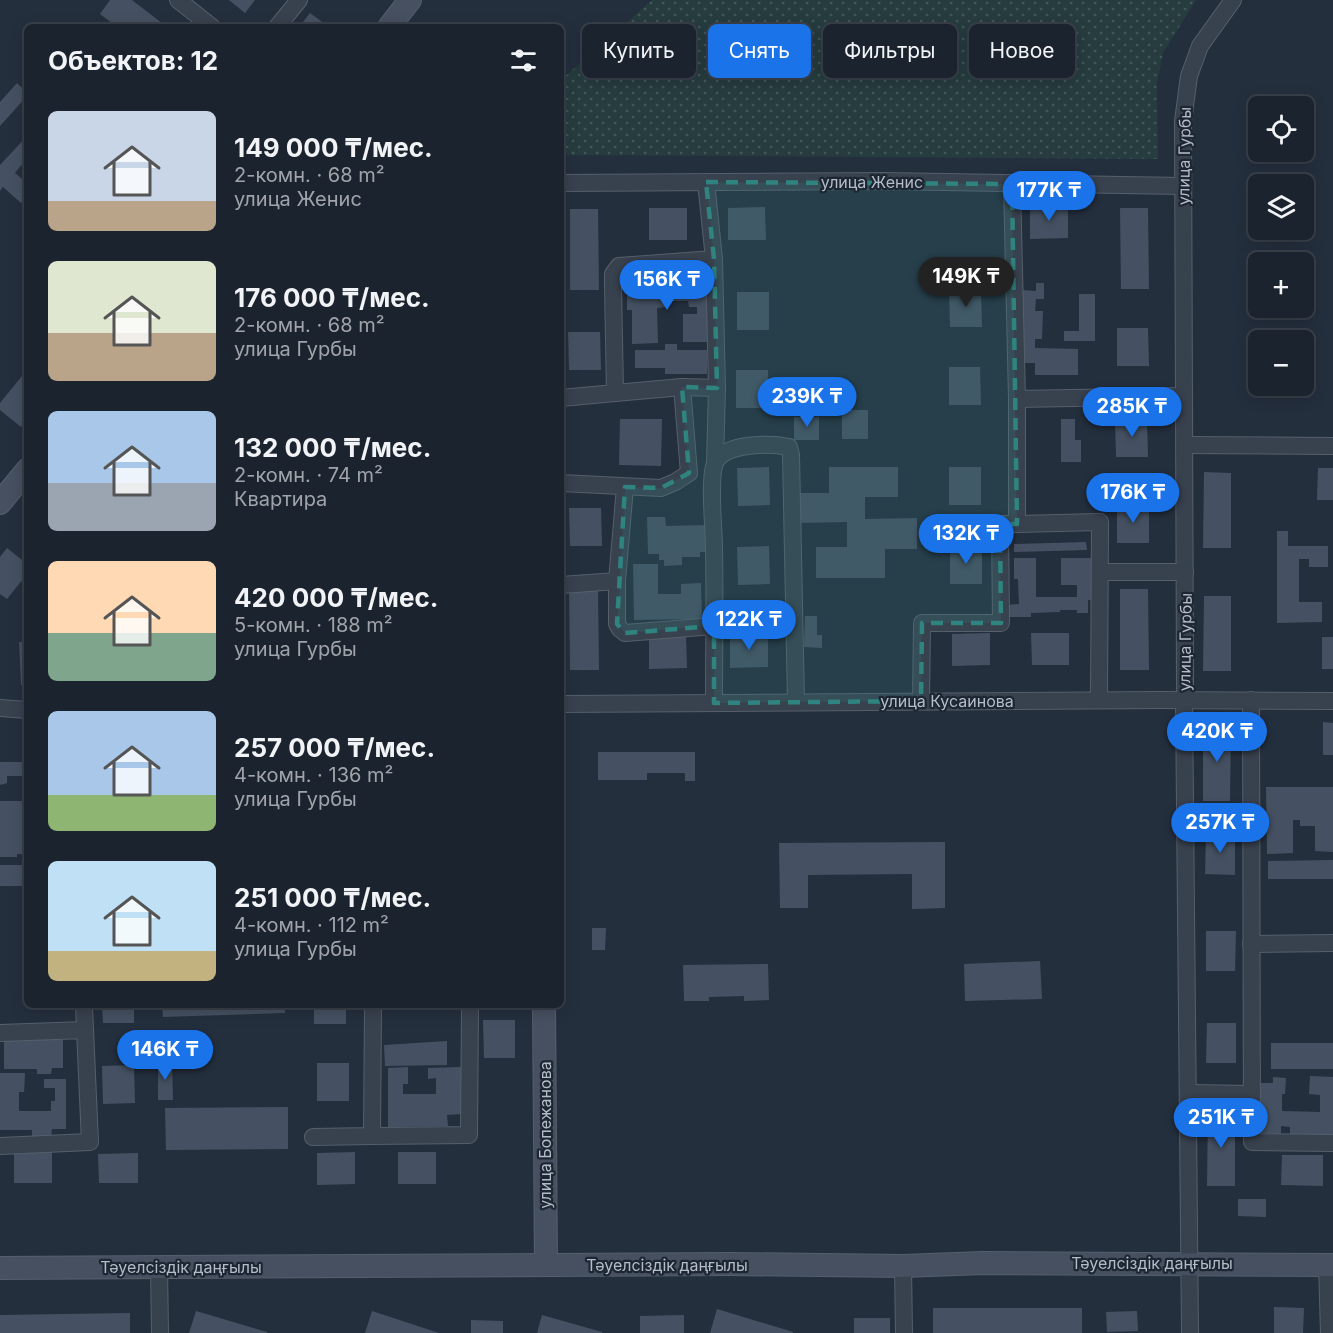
<!DOCTYPE html>
<html lang="ru">
<meta charset="utf-8">
<style>
body{margin:0;font-family:Inter,sans-serif;background:#282f3a;color:#f1f3f6;height:100vh;display:flex;flex-direction:column;font-size:22px;white-space:nowrap}
*{box-sizing:border-box;margin:0}
p{font-size:20px;color:#a0a4aa}
.icon{flex:none;width:33px;height:33px;fill:none;stroke:currentColor;stroke-width:2;stroke-linecap:round;stroke-linejoin:round}
.map{position:relative;flex:1;overflow:hidden}
.side{position:absolute;left:24px;top:24px;width:540px;height:984px;display:flex;flex-direction:column;background:#1b232e;border-radius:9px;box-shadow:0 3px 15px #0003,0 0 0 2px #39404a}
.side>*{flex:none}
.top-card{position:absolute;left:582px;top:24px;width:570px;height:54px;display:flex;gap:12px}
.fabs{position:absolute;left:1248px;top:96px;display:grid;gap:12px}
.fabs a{display:grid;place-items:center;width:66px;height:66px;border-radius:9px;background:#1b232e;box-shadow:0 3px 15px #0003,0 0 0 2px #39404a;font-size:30px}
.price{position:absolute;translate:-50% -51px;padding:0 14px;border-radius:21px;background:#1a73e8;color:#fff;font-size:20px;line-height:39px;filter:drop-shadow(0 2px 3px #0008)}
.price::after{content:'';position:absolute;left:50%;top:36px;width:18px;height:14px;margin-left:-9px;background:inherit;clip-path:polygon(0 0,100% 0,50% 100%)}
.price.selected{background:#222;color:#fff}
ul{padding:0;list-style:none}
li{display:flex;align-items:center;gap:18px;height:150px;padding:0 24px}
li span{display:grid;place-items:center;flex:none;width:168px;height:120px;border-radius:9px;color:#555}
li>.icon{margin-inline-start:auto}
span .icon{width:72px;height:72px;fill:#fffc;stroke-width:1}
li b{font-size:26px}
h2{display:flex;justify-content:space-between;align-items:center;height:72px;padding:0 24px;font-size:26px}
.chip{padding:0 21px;border-radius:9px;background:#1b232e;box-shadow:0 3px 15px #0003,0 0 0 2px #39404a;font-size:21px;line-height:54px}
.chip.selected{background:#1a73e8;color:#fff}
.map>svg:first-child{display:block}
.park{fill:url(#park-dots)}
.building{fill:#455162}
.lines{fill:none;stroke-linecap:round;stroke-linejoin:round}
.street-casing{stroke:#565f6c;stroke-width:18}
.secondary-casing{stroke:#565f6c;stroke-width:24}
.street{stroke:#38414e;stroke-width:16}
.secondary{stroke:#465061;stroke-width:22}
.marked{fill:#308480;fill-opacity:0.2;stroke:#308480;stroke-width:4.5;stroke-dasharray:12 8;stroke-linejoin:round}
.labels{text-anchor:middle;stroke-width:4.5;stroke-linejoin:round;paint-order:stroke}
.street-label{font-size:16px;fill:#b4bcc9;stroke:#1d2633}
</style>
<div class="map">
<svg width="1333" height="1333" viewBox="0 0 1333 1333">
<defs>
<pattern id="park-dots" width="8" height="8" patternUnits="userSpaceOnUse" patternTransform="scale(1.5)"><rect width="8" height="8" fill="#263c3f"/><path d="M2 2h.1M6 6h.1" fill="none" stroke="#435659" stroke-width="1.8" stroke-linecap="round"/></pattern>
</defs>
<rect width="100%" height="100%" fill="#242f3e"/>
<polygon class="park" points="652,0 1196,0 1163,53 1157,83 1158,159 561,155 561,80"/>
<g class="building">
<polygon points="110,0 132,0 167,27 117,27 100,14"/>
<polygon points="229,0 255,0 245,13"/>
<polygon points="310,13 329,27 299,27"/>
<polygon points="17,83 27,93 27,96 0,126 0,102"/>
<polygon points="27,136 27,158 15,173 27,183 27,195 21,203 3,187 0,191 0,165"/>
<polygon points="1068,206 1068,238 1030,239 1030,207"/>
<polygon points="765,207 766,240 728,240 728,208"/>
<rect x="649" y="208" width="38" height="32"/>
<polygon points="1120,208 1148,208 1149,289 1121,289"/>
<polygon points="570,209 598,209 599,290 570,290"/>
<polygon points="627,281 652,281 652,287 709,286 709,342 683,342 683,314 697,314 697,307 689,307 688,301 666,301 666,307 657,308 658,343 632,344 632,310 627,310"/>
<polygon points="1036,283 1044,283 1044,299 1036,299 1035,311 1043,311 1042,339 1035,339 1035,348 1078,349 1078,375 1035,375 1035,363 1020,363 1021,290 1036,291"/>
<polygon points="949,289 981,289 982,327 950,327"/>
<rect x="737" y="292" width="32" height="38"/>
<polygon points="1079,294 1095,294 1095,341 1064,341 1064,331 1079,331"/>
<polygon points="1117,328 1148,328 1149,366 1117,366"/>
<polygon points="568,332 600,332 601,370 569,370"/>
<polygon points="665,344 677,344 677,350 707,350 707,374 665,374 665,368 635,368 635,350 665,350"/>
<polygon points="949,367 980,367 981,405 949,405"/>
<polygon points="736,370 768,370 769,408 736,408"/>
<polygon points="22,376 27,381 27,419 21,427 0,410 0,403"/>
<rect x="842" y="410" width="26" height="29"/>
<rect x="794" y="417" width="25" height="23"/>
<polygon points="620,419 662,419 661,466 619,465"/>
<polygon points="1061,419 1075,419 1075,440 1081,440 1081,462 1061,462"/>
<polygon points="1115,419 1147,419 1148,457 1116,457"/>
<polygon points="769,467 770,505 738,506 737,468"/>
<polygon points="829,467 898,467 898,497 865,497 865,519 917,518 917,549 885,549 885,578 816,578 816,547 847,547 847,522 795,523 795,493 829,493"/>
<rect x="949" y="467" width="32" height="38"/>
<polygon points="1318,468 1333,468 1333,500 1317,500"/>
<polygon points="1204,472 1231,473 1231,548 1203,548"/>
<rect x="1117" y="505" width="32" height="38"/>
<polygon points="569,508 601,508 602,546 570,546"/>
<polygon points="647,517 665,517 666,526 707,525 707,552 700,552 700,557 682,557 682,565 664,566 664,560 659,560 659,554 648,554"/>
<polygon points="1277,531 1288,531 1288,546 1328,546 1328,567 1309,567 1309,559 1299,559 1299,602 1322,602 1322,622 1277,623"/>
<polygon points="1086,542 1087,550 1014,552 1014,544"/>
<polygon points="769,546 770,584 738,585 737,547"/>
<rect x="950" y="546" width="32" height="38"/>
<polygon points="7,548 27,564 27,574 7,599 0,594 0,557"/>
<polygon points="1014,558 1036,558 1036,597 1077,597 1077,585 1061,585 1061,558 1091,558 1091,600 1088,600 1088,613 1077,613 1077,610 1060,610 1060,612 1031,613 1031,617 1006,617 1006,605 1019,604 1018,579 1014,579"/>
<polygon points="633,564 658,564 658,594 681,594 681,584 701,583 702,619 634,620"/>
<polygon points="569,589 598,589 599,670 570,670"/>
<polygon points="1120,589 1148,589 1149,670 1120,670"/>
<polygon points="1204,596 1231,596 1231,671 1203,671"/>
<polygon points="805,616 817,616 817,635 822,635 822,648 804,647"/>
<polygon points="990,633 990,665 952,666 952,634"/>
<polygon points="1031,633 1069,633 1069,665 1032,665"/>
<polygon points="730,635 768,635 768,667 730,668"/>
<polygon points="686,636 687,668 649,669 649,637"/>
<rect x="1322" y="637" width="11" height="32"/>
<polygon points="19,642 27,642 27,685 21,685"/>
<polygon points="1323,722 1333,723 1333,755 1323,755"/>
<polygon points="1203,726 1231,726 1230,801 1203,801"/>
<polygon points="598,752 695,752 695,781 685,781 685,773 647,773 647,780 598,780"/>
<polygon points="0,762 22,762 22,776 7,776 7,783 0,785"/>
<polygon points="1266,787 1333,787 1333,852 1315,851 1315,826 1300,826 1300,820 1293,820 1293,853 1267,854"/>
<polygon points="0,801 27,801 27,854 17,854 17,857 0,857"/>
<polygon points="1206,834 1235,834 1235,875 1205,874"/>
<polygon points="945,842 945,908 912,909 912,874 808,875 808,908 780,908 779,843"/>
<polygon points="1333,860 1333,879 1268,879 1268,861"/>
<rect x="0" y="865" width="27" height="21"/>
<polygon points="592,928 606,928 605,950 592,950"/>
<polygon points="1206,931 1236,931 1235,971 1206,971"/>
<polygon points="1040,961 1042,999 965,1001 964,964"/>
<polygon points="768,964 769,1000 744,1001 744,996 709,997 709,1001 684,1001 683,965"/>
<polygon points="102,1005 134,1005 134,1023 103,1023"/>
<polygon points="162,1005 285,1005 285,1013 163,1017"/>
<rect x="314" y="1005" width="32" height="19"/>
<polygon points="483,1020 515,1020 515,1058 484,1058"/>
<polygon points="1207,1023 1236,1023 1236,1063 1206,1063"/>
<polygon points="4,1040 63,1040 63,1068 52,1068 51,1074 37,1074 37,1069 4,1069"/>
<polygon points="447,1041 447,1065 385,1066 384,1045"/>
<rect x="1271" y="1043" width="62" height="26"/>
<polygon points="158,1062 172,1062 173,1100 158,1100"/>
<rect x="317" y="1063" width="32" height="38"/>
<polygon points="134,1065 135,1103 103,1104 102,1066"/>
<polygon points="408,1067 408,1084 403,1084 403,1094 436,1094 436,1078 428,1079 428,1068 461,1067 462,1114 447,1115 448,1126 388,1127 388,1068"/>
<polygon points="0,1073 25,1073 24,1092 19,1092 19,1111 51,1111 51,1101 55,1101 55,1088 44,1088 44,1079 66,1079 66,1129 52,1129 51,1139 32,1139 32,1130 0,1130"/>
<polygon points="1310,1076 1333,1077 1333,1137 1290,1136 1290,1127 1281,1126 1281,1134 1260,1133 1261,1083 1273,1083 1273,1077 1286,1078 1285,1094 1282,1094 1282,1111 1320,1112 1320,1095 1309,1094"/>
<polygon points="288,1107 288,1149 166,1150 165,1108"/>
<polygon points="1208,1111 1235,1111 1235,1186 1207,1186"/>
<rect x="14" y="1151" width="38" height="32"/>
<polygon points="355,1152 355,1184 317,1185 317,1153"/>
<rect x="398" y="1152" width="38" height="32"/>
<polygon points="138,1153 138,1183 99,1183 98,1154"/>
<polygon points="1282,1155 1323,1155 1323,1186 1281,1185"/>
<polygon points="1238,1199 1266,1199 1266,1217 1238,1216"/>
<polygon points="1274,1307 1304,1308 1303,1333 1274,1333"/>
<rect x="933" y="1308" width="149" height="25"/>
<polygon points="717,1309 793,1332 793,1333 710,1333"/>
<polygon points="196,1311 267,1332 267,1333 189,1333"/>
<polygon points="372,1311 439,1333 365,1333"/>
<polygon points="1137,1311 1138,1331 1107,1332 1106,1312"/>
<polygon points="130,1313 130,1333 0,1333 0,1315"/>
<polygon points="542,1315 602,1332 602,1333 537,1333"/>
<polygon points="684,1315 684,1333 640,1333 640,1316"/>
<rect x="854" y="1318" width="36" height="15"/>
<polygon points="471,1320 503,1321 503,1333 471,1333"/>
</g>
<g class="lines">
<defs>
<g id="street">
<polyline points="178,0 212,27"/>
<polyline points="277,27 299,0"/>
<polyline points="561,183 885,181 1183,186"/>
<polyline points="1012,184 1017,399 1184,396"/>
<polyline points="714,259 717,388"/>
<polyline points="615,393 682,387 717,388 715,462"/>
<polyline points="561,398 615,393 613,286 613,274 619,266 714,259 706,182"/>
<polyline points="1185,445 1333,446"/>
<polyline points="561,483 661,488 675,482 689,473 682,387"/>
<polyline points="625,487 617,581 617,624 620,629 625,633 714,626"/>
<polyline points="1017,524 1100,522 1099,700"/>
<polyline points="1100,572 1185,572"/>
<polyline points="561,585 617,581"/>
<polyline points="1251,700 1252,1142 1333,1143"/>
<polyline points="921,701 922,623 1001,623 1000,524 1017,524 1017,399"/>
<path d="M 714,703 C 714,651 715,599 714,547 C 714,529 708,475 716,461 C 727,443 770,443 789,447 L 791,455 L 796,702"/>
<polyline points="561,704 1161,700 1333,701"/>
<polyline points="0,708 27,710"/>
<polyline points="1251,944 1333,943"/>
<polyline points="84,1005 85,1030"/>
<polyline points="0,1033 85,1030 90,1142 0,1146"/>
<polyline points="1188,1093 1252,1094"/>
<polyline points="372,1136 469,1135 470,1005"/>
<polyline points="313,1137 372,1136 373,1005"/>
<polyline points="1327,1265 1329,1333"/>
<polyline points="903,1266 904,1333"/>
<polyline points="159,1267 160,1333"/>
<polyline points="1190,1333 1184,700 1185,689 1183,121 1189,76 1200,46 1233,0"/>
</g>
<g id="secondary">
<polyline points="389,27 410,0"/>
<polyline points="0,503 27,470"/>
<polyline points="544,1005 546,1265"/>
<polyline points="0,1268 731,1264 903,1266 983,1263 1333,1265"/>
</g>
</defs>
<use href="#street" class="street-casing"/>
<use href="#secondary" class="secondary-casing"/>
<use href="#street" class="street"/>
<use href="#secondary" class="secondary"/>
</g>
<path class="marked" d="M 706,182 L 1012,184 L 1017,524 L 1000,524 L 1001,623 L 922,623 L 921,701 L 714,703 L 714,626 L 625,633 L 617,624 L 625,487 L 661,488 L 689,473 L 682,387 L 717,388 L 714,259 Z"/>
<g class="labels">
<g class="street-label">
<text transform="translate(1184 156) rotate(-89)" y="6">улица Гурбы</text>
<text x="872" y="188">улица Женис</text>
<text transform="translate(1185 642) rotate(-89)" y="6">улица Гурбы</text>
<text x="947" y="707">улица Кусаинова</text>
<text transform="translate(545 1135) rotate(-90)" y="6">улица Бопежанова</text>
<text x="1152" y="1269">Тәуелсіздік даңғылы</text>
<text x="667" y="1271">Тәуелсіздік даңғылы</text>
<text x="181" y="1273">Тәуелсіздік даңғылы</text>
</g>
</g>
</svg>
<div class="fabs">
<a><svg class="icon" aria-label="locate" viewBox="0 0 24 24"><circle cx="12" cy="12" r="6"/><path d="M12 2v4M12 18v4M2 12h4M18 12h4"/></svg></a>
<a><svg class="icon" aria-label="layers" viewBox="0 0 24 24"><path d="M12 4l9 5-9 5-9-5zM3 14l9 5 9-5"/></svg></a>
<a>+</a>
<a>−</a>
</div>
<b class="price" style="left:1049px;top:222px">177K ₸</b>
<b class="price selected" style="left:966px;top:308px">149K ₸</b>
<b class="price" style="left:667px;top:311px">156K ₸</b>
<b class="price" style="left:807px;top:428px">239K ₸</b>
<b class="price" style="left:1132px;top:438px">285K ₸</b>
<b class="price" style="left:1133px;top:524px">176K ₸</b>
<b class="price" style="left:966px;top:565px">132K ₸</b>
<b class="price" style="left:749px;top:651px">122K ₸</b>
<b class="price" style="left:1217px;top:763px">420K ₸</b>
<b class="price" style="left:1220px;top:854px">257K ₸</b>
<b class="price" style="left:165px;top:1081px">146K ₸</b>
<b class="price" style="left:1221px;top:1149px">251K ₸</b>
<div class="top-card">
<a class="chip">Купить</a>
<a class="chip selected">Снять</a>
<a class="chip">Фильтры</a>
<a class="chip">Новое</a>
</div>
<section class="side">
<h2>Объектов: 12<svg class="icon" aria-label="filters" viewBox="0 0 24 24"><path d="M4 7h16M4 17h16"/><circle cx="9" cy="7" r="2"/><circle cx="15" cy="17" r="2"/></svg></h2>
<ul>
<li><span style="background:linear-gradient(#c9d6e8 75%,#b9a48a 0)"><svg class="icon" aria-label="home" viewBox="0 0 24 24"><path d="M3 11l9-7 9 7M6 9v11h12V9"/></svg></span><div><b>149 000 ₸/мес.</b><p>2-комн. · 68 m²</p><p>улица Женис</p></div></li>
<li><span style="background:linear-gradient(#dfe7d0 60%,#b9a48a 0)"><svg class="icon" aria-label="home" viewBox="0 0 24 24"><path d="M3 11l9-7 9 7M6 9v11h12V9"/></svg></span><div><b>176 000 ₸/мес.</b><p>2-комн. · 68 m²</p><p>улица Гурбы</p></div></li>
<li><span style="background:linear-gradient(#a9c7e8 60%,#9aa5b1 0)"><svg class="icon" aria-label="home" viewBox="0 0 24 24"><path d="M3 11l9-7 9 7M6 9v11h12V9"/></svg></span><div><b>132 000 ₸/мес.</b><p>2-комн. · 74 m²</p><p>Квартира</p></div></li>
<li><span style="background:linear-gradient(#ffd9b3 60%,#7fa58c 0)"><svg class="icon" aria-label="home" viewBox="0 0 24 24"><path d="M3 11l9-7 9 7M6 9v11h12V9"/></svg></span><div><b>420 000 ₸/мес.</b><p>5-комн. · 188 m²</p><p>улица Гурбы</p></div></li>
<li><span style="background:linear-gradient(#a9c7e8 70%,#8fb573 0)"><svg class="icon" aria-label="home" viewBox="0 0 24 24"><path d="M3 11l9-7 9 7M6 9v11h12V9"/></svg></span><div><b>257 000 ₸/мес.</b><p>4-комн. · 136 m²</p><p>улица Гурбы</p></div></li>
<li><span style="background:linear-gradient(#bfe0f5 75%,#c2b280 0)"><svg class="icon" aria-label="home" viewBox="0 0 24 24"><path d="M3 11l9-7 9 7M6 9v11h12V9"/></svg></span><div><b>251 000 ₸/мес.</b><p>4-комн. · 112 m²</p><p>улица Гурбы</p></div></li>
</ul>
</section>
</div>
